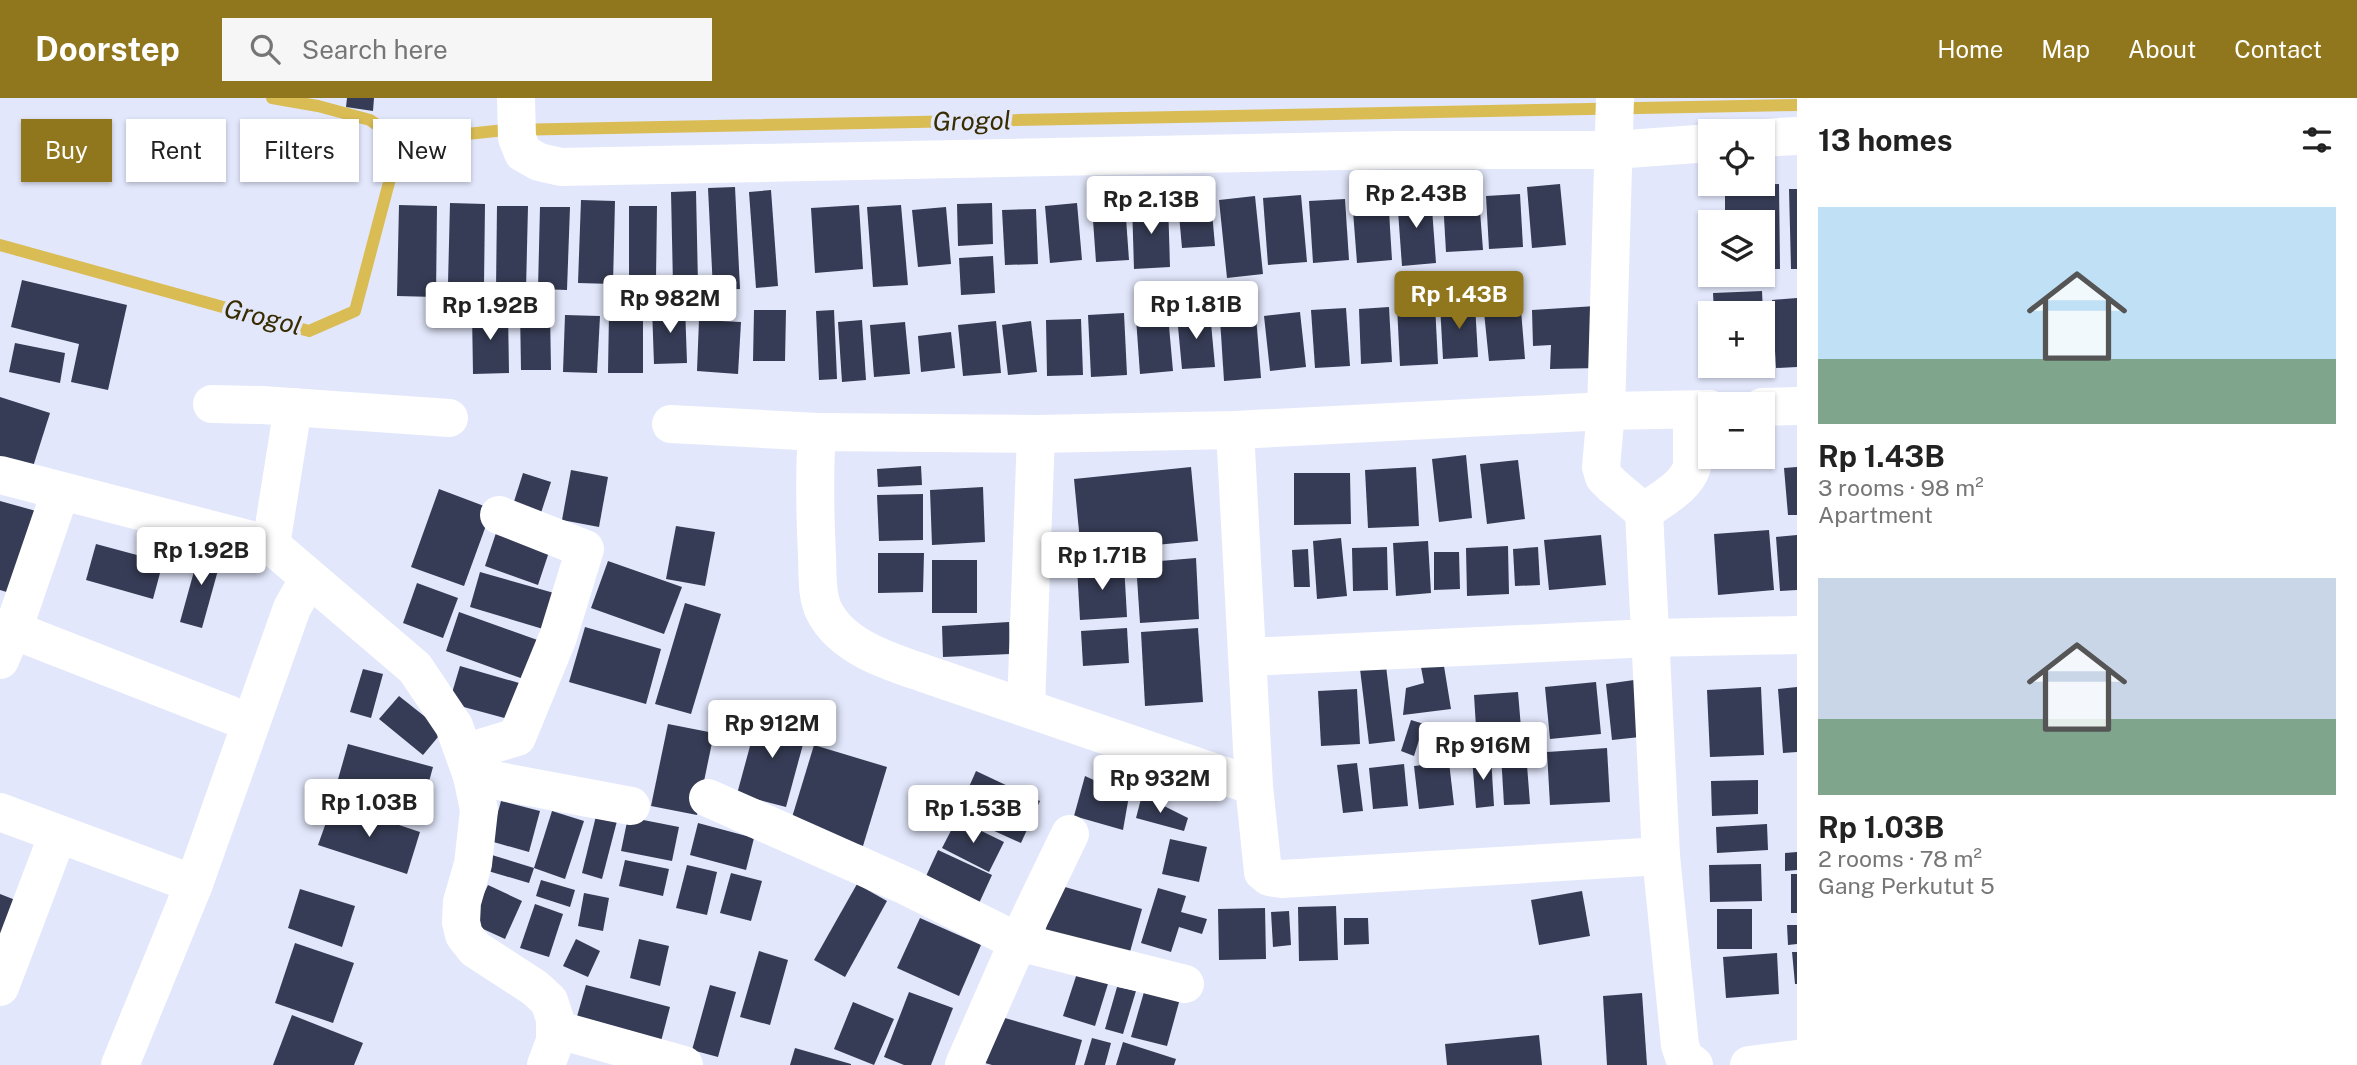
<!DOCTYPE html>
<meta charset="utf-8">
<style>
body{margin:0;font-family:"Public Sans",sans-serif;background:#f6f6f6;color:#222;height:100vh;display:flex;flex-direction:column;font-size:26px;white-space:nowrap}
*{box-sizing:border-box;margin:0}
p{font-size:23px;color:#767676}
.icon{flex:none;width:38px;height:38px;fill:none;stroke:currentColor;stroke-width:2;stroke-linecap:round;stroke-linejoin:round}
.map{position:relative;flex:1;overflow:hidden}
.drawer{display:flex;flex-direction:column;background:#fff;width:560px}
.drawer>*{flex:none}
.guide{position:absolute;left:21px;top:21px;width:665px;height:63px;display:flex;gap:14px}
.controls{position:absolute;left:1698px;top:21px;display:grid;gap:14px}
.controls a{display:grid;place-items:center;width:77px;height:77px;border-radius:0px;background:#fff;box-shadow:0 2px 5px #0004;font-size:35px}
.price{position:absolute;translate:-50% -60px;padding:0 16px;border-radius:7px;background:#fff;color:#222;font-size:23px;line-height:46px;filter:drop-shadow(0 2px 4px #0008)}
.price::after{content:'';position:absolute;left:50%;top:42px;width:21px;height:16px;margin-left:-10px;background:inherit;clip-path:polygon(0 0,100% 0,50% 100%)}
.price.current{background:#90771d;color:#fff}
ul{padding:0;list-style:none}
li{display:grid;align-content:center;gap:14px;height:371px;padding:0 21px}
li span{display:grid;place-items:center;height:217px;border-radius:0px;color:#555}
li>.icon{margin-inline-start:auto}
span .icon{width:126px;height:126px;fill:#fffc;stroke-width:1}
li b{font-size:30px}
h2{display:flex;justify-content:space-between;align-items:center;height:84px;padding:0 21px;font-size:30px}
.pill{padding:0 24px;border-radius:0px;background:#fff;box-shadow:0 2px 5px #0004;font-size:24px;line-height:63px}
.pill.current{background:#90771d;color:#fff}
header{display:flex;align-items:center;gap:42px;box-sizing:border-box;height:98px;padding:0 35px;background:#90771d;color:#fff}
header strong{font-size:33px}
nav{display:flex;gap:38px;margin-inline-start:auto;font-size:24px}
.search{width:490px;height:63px;background:#f6f6f6;display:flex;align-items:center;gap:18px;box-sizing:border-box;padding:0 24px;border-radius:0px;color:#767676;font-size:26px}
main{display:flex;flex:1;min-height:0}
.map>svg:first-child{display:block}
.lines{fill:none;stroke-linecap:round;stroke-linejoin:round}
.stream{stroke:#dabc55;stroke-width:12}
.building{fill:#363c55}
.street{stroke:#fff;stroke-width:38}
.labels{text-anchor:middle;stroke-width:7;stroke-linejoin:round;paint-order:stroke}
.water-label{font-size:26px;font-style:italic;fill:#382c00;stroke:#e2e7fb}
</style>
<header>
<strong>Doorstep</strong>
<div class="search"><svg class="icon" aria-label="search" viewBox="0 0 24 24"><circle cx="10" cy="10" r="6"/><path d="M15 15l6 6"/></svg>Search here</div>
<nav><a>Home</a><a>Map</a><a>About</a><a>Contact</a></nav>
</header>
<main>
<div class="map">
<svg width="1797" height="967" viewBox="0 0 1797 967">
<rect width="100%" height="100%" fill="#e2e7fb"/>
<g class="lines">
<g class="stream">
<polyline points="272,0 318,8 370,22 400,43"/>
<polyline points="0,147 309,233 355,213 400,43 505,32 1797,7"/>
</g>
</g>
<g class="building">
<polygon points="347,0 374,0 373,13 346,9"/>
<polygon points="1560,86 1566,147 1532,150 1527,89"/>
<polygon points="1779,86 1780,171 1762,171 1762,124 1725,124 1725,87"/>
<polygon points="735,89 740,191 713,192 708,90"/>
<polygon points="1789,91 1797,91 1797,171 1791,171"/>
<polygon points="771,92 778,188 756,190 749,94"/>
<polygon points="696,93 698,187 673,187 671,94"/>
<polygon points="1520,96 1523,149 1489,151 1486,98"/>
<polygon points="1301,97 1307,164 1268,167 1263,100"/>
<polygon points="1388,97 1392,162 1357,165 1352,100"/>
<polygon points="1431,97 1436,165 1402,168 1397,99"/>
<polygon points="1255,98 1263,176 1227,180 1219,102"/>
<polygon points="1479,100 1483,152 1446,154 1443,102"/>
<polygon points="1345,101 1349,162 1313,165 1309,103"/>
<polygon points="581,102 615,103 613,186 578,185"/>
<polygon points="1211,103 1215,148 1182,150 1178,106"/>
<polygon points="450,105 485,106 484,186 448,186"/>
<polygon points="992,105 993,146 958,148 957,106"/>
<polygon points="1077,105 1082,162 1050,165 1045,108"/>
<polygon points="1168,105 1170,169 1134,171 1132,106"/>
<polygon points="1125,106 1129,162 1096,164 1092,108"/>
<polygon points="399,107 437,108 436,199 397,198"/>
<polygon points="859,107 863,171 815,175 811,110"/>
<polygon points="901,107 908,187 873,189 867,109"/>
<polygon points="497,108 528,108 526,192 496,192"/>
<polygon points="629,108 657,108 656,181 629,181"/>
<polygon points="540,109 570,109 567,192 538,191"/>
<polygon points="946,109 951,166 918,169 912,112"/>
<polygon points="1036,111 1038,166 1005,167 1002,112"/>
<polygon points="993,158 995,195 961,197 959,160"/>
<polygon points="22,182 127,207 108,292 71,284 79,246 11,229"/>
<polygon points="1762,193 1763,215 1714,215 1713,195"/>
<polygon points="1797,200 1797,269 1776,270 1772,202"/>
<polygon points="1435,206 1438,266 1400,268 1397,208"/>
<polygon points="1475,206 1478,259 1443,261 1440,207"/>
<polygon points="685,208 687,265 654,266 652,210"/>
<polygon points="1596,208 1598,270 1550,271 1551,247 1533,248 1532,212"/>
<polygon points="1389,209 1392,264 1361,266 1359,211"/>
<polygon points="1346,210 1350,268 1315,270 1311,212"/>
<polygon points="520,212 550,213 551,272 521,272"/>
<polygon points="754,212 786,212 785,263 753,263"/>
<polygon points="834,212 837,281 819,282 816,213"/>
<polygon points="1521,212 1525,261 1489,263 1484,214"/>
<polygon points="508,213 509,275 473,276 472,214"/>
<polygon points="1210,214 1215,269 1182,271 1177,218"/>
<polygon points="1300,214 1306,269 1270,273 1264,218"/>
<polygon points="609,215 643,216 643,275 608,275"/>
<polygon points="1124,215 1127,277 1091,279 1088,217"/>
<polygon points="565,217 600,218 597,275 563,274"/>
<polygon points="1168,217 1173,273 1140,276 1136,220"/>
<polygon points="1256,218 1261,280 1224,283 1220,221"/>
<polygon points="1081,221 1083,277 1047,278 1046,222"/>
<polygon points="699,222 741,224 738,276 697,273"/>
<polygon points="862,222 866,282 842,284 838,224"/>
<polygon points="996,223 1001,275 963,278 958,227"/>
<polygon points="1031,223 1037,274 1008,277 1002,227"/>
<polygon points="905,224 910,276 874,279 870,227"/>
<polygon points="951,234 955,270 921,274 918,238"/>
<polygon points="15,245 65,255 60,285 9,274"/>
<polygon points="0,299 50,315 31,375 0,365"/>
<polygon points="1466,357 1472,420 1439,424 1432,361"/>
<polygon points="1518,362 1525,421 1487,426 1480,366"/>
<polygon points="921,368 922,387 878,389 877,371"/>
<polygon points="1191,369 1198,443 1081,454 1074,381"/>
<polygon points="1416,369 1419,428 1368,430 1365,372"/>
<polygon points="1797,369 1797,417 1788,417 1784,370"/>
<polygon points="571,372 608,379 599,429 562,422"/>
<polygon points="523,375 551,384 540,418 512,410"/>
<polygon points="1294,375 1350,375 1351,426 1294,427"/>
<polygon points="983,389 985,444 932,447 930,392"/>
<polygon points="439,391 492,411 464,488 411,469"/>
<polygon points="923,396 923,442 879,443 877,397"/>
<polygon points="0,403 36,413 13,496 0,492"/>
<polygon points="676,428 715,434 705,488 666,481"/>
<polygon points="498,429 551,448 538,487 485,468"/>
<polygon points="1769,432 1774,492 1718,497 1714,436"/>
<polygon points="1601,437 1606,487 1549,492 1544,442"/>
<polygon points="1797,437 1797,492 1780,493 1776,439"/>
<polygon points="1341,440 1347,498 1317,501 1313,443"/>
<polygon points="177,442 194,446 189,465 172,460"/>
<polygon points="1428,443 1431,495 1396,498 1393,445"/>
<polygon points="96,446 163,464 153,501 86,482"/>
<polygon points="201,448 223,454 202,530 180,524"/>
<polygon points="1508,448 1509,496 1467,498 1466,450"/>
<polygon points="1387,449 1388,492 1353,493 1352,450"/>
<polygon points="1538,449 1540,487 1515,488 1513,451"/>
<polygon points="1308,451 1310,489 1294,489 1292,452"/>
<polygon points="1434,454 1459,454 1460,491 1434,492"/>
<polygon points="878,455 924,455 923,494 878,495"/>
<polygon points="1196,460 1199,521 1140,525 1136,465"/>
<rect x="932" y="462" width="45" height="53"/>
<polygon points="608,463 682,489 664,536 591,510"/>
<polygon points="1124,466 1127,519 1080,522 1077,469"/>
<polygon points="480,474 554,495 543,531 470,509"/>
<polygon points="417,485 458,500 443,540 403,525"/>
<polygon points="685,505 721,516 691,616 655,606"/>
<polygon points="459,514 543,544 529,583 446,553"/>
<polygon points="1009,524 1010,556 943,559 942,528"/>
<polygon points="585,529 661,551 646,606 569,584"/>
<polygon points="1127,530 1129,565 1083,568 1081,533"/>
<polygon points="1198,530 1203,604 1145,608 1141,534"/>
<polygon points="1443,562 1451,611 1403,617 1406,590 1424,585 1420,564"/>
<polygon points="460,568 526,587 516,623 449,605"/>
<polygon points="1386,568 1395,643 1369,646 1360,571"/>
<polygon points="363,571 383,576 371,620 350,614"/>
<polygon points="1634,582 1640,639 1612,642 1606,586"/>
<polygon points="1596,584 1601,636 1550,641 1545,589"/>
<polygon points="1761,589 1764,657 1710,659 1707,592"/>
<polygon points="1797,589 1797,654 1783,655 1778,591"/>
<polygon points="1357,591 1360,646 1321,648 1318,593"/>
<polygon points="1518,594 1522,642 1477,645 1474,597"/>
<polygon points="399,598 443,633 423,657 379,621"/>
<polygon points="759,615 808,628 786,709 737,696"/>
<polygon points="1411,622 1424,626 1414,658 1401,653"/>
<polygon points="668,626 714,635 697,717 651,708"/>
<polygon points="348,646 433,669 420,716 335,692"/>
<polygon points="814,647 887,669 863,748 790,726"/>
<polygon points="1607,650 1610,704 1550,707 1547,654"/>
<polygon points="1526,654 1530,706 1504,707 1501,656"/>
<polygon points="1491,659 1494,708 1476,710 1472,660"/>
<polygon points="1449,664 1454,707 1419,711 1414,668"/>
<polygon points="1357,665 1363,713 1343,715 1337,667"/>
<polygon points="1404,666 1408,708 1373,711 1369,670"/>
<polygon points="976,673 1040,703 1021,745 957,716"/>
<polygon points="1085,678 1129,698 1123,732 1074,718"/>
<polygon points="1758,682 1758,716 1712,718 1711,683"/>
<polygon points="1142,697 1188,720 1184,733 1136,720"/>
<polygon points="501,703 540,713 529,754 490,743"/>
<polygon points="333,705 420,734 407,776 318,747"/>
<polygon points="552,713 584,723 565,781 534,770"/>
<polygon points="596,718 617,723 602,781 582,775"/>
<polygon points="628,719 679,729 672,763 621,753"/>
<polygon points="957,721 1004,744 989,774 942,750"/>
<polygon points="698,725 754,740 746,772 690,757"/>
<polygon points="1767,726 1768,752 1717,755 1716,729"/>
<polygon points="1170,741 1207,749 1199,784 1162,776"/>
<polygon points="938,752 992,777 975,814 921,789"/>
<polygon points="482,754 534,770 529,785 478,770"/>
<polygon points="1797,754 1797,772 1785,773 1785,755"/>
<polygon points="625,762 669,771 663,798 619,788"/>
<polygon points="1761,766 1762,803 1710,804 1709,767"/>
<polygon points="687,767 717,774 707,817 676,810"/>
<polygon points="731,775 762,783 751,823 720,815"/>
<rect x="1791" y="776" width="6" height="39"/>
<polygon points="541,782 575,792 570,809 536,798"/>
<polygon points="857,786 887,803 845,879 814,862"/>
<polygon points="488,787 522,803 505,841 470,825"/>
<polygon points="1058,787 1142,811 1128,861 1044,837"/>
<polygon points="1158,790 1186,798 1181,814 1207,821 1202,836 1179,829 1171,854 1141,845"/>
<polygon points="300,791 355,808 342,849 288,830"/>
<polygon points="1582,793 1590,838 1539,847 1531,802"/>
<polygon points="584,795 609,800 603,833 578,828"/>
<polygon points="0,796 23,805 0,864"/>
<polygon points="535,806 563,816 549,859 520,850"/>
<polygon points="1336,808 1338,862 1299,863 1298,809"/>
<polygon points="1265,810 1266,861 1219,862 1218,811"/>
<rect x="1717" y="811" width="35" height="40"/>
<polygon points="1289,813 1291,847 1273,849 1271,814"/>
<polygon points="920,820 981,847 959,898 897,870"/>
<polygon points="1344,820 1368,820 1369,846 1344,847"/>
<polygon points="1787,827 1797,827 1797,846 1788,847"/>
<polygon points="576,841 600,853 588,879 563,868"/>
<polygon points="639,841 669,848 660,888 630,880"/>
<polygon points="295,845 354,865 333,925 275,905"/>
<polygon points="759,853 788,862 770,927 740,919"/>
<polygon points="1792,854 1797,854 1797,886 1795,886"/>
<polygon points="1777,855 1779,896 1726,900 1723,859"/>
<polygon points="1080,866 1111,876 1095,928 1063,918"/>
<polygon points="586,887 670,909 659,951 574,929"/>
<polygon points="710,887 736,894 718,959 692,952"/>
<polygon points="1146,887 1181,897 1167,948 1131,939"/>
<polygon points="1117,889 1136,893 1123,936 1105,931"/>
<polygon points="909,894 953,910 931,967 904,967 884,959"/>
<polygon points="1642,895 1647,967 1607,967 1603,898"/>
<polygon points="853,904 894,921 874,967 834,951"/>
<polygon points="292,917 363,945 354,967 273,967"/>
<polygon points="998,918 1082,942 1075,967 992,967 985,965"/>
<polygon points="1539,937 1542,967 1447,967 1445,946"/>
<polygon points="1092,940 1111,945 1105,967 1084,967"/>
<polygon points="1123,944 1176,961 1174,967 1116,967"/>
<polygon points="795,950 851,966 851,967 790,967"/>
</g>
<g class="lines">
<g class="street">
<polyline points="516,0 517,40 523,55 539,64 561,69 1397,52 1614,52 1710,45"/>
<polyline points="1615,0 1606,313 1601,369 1604,379 1613,388 1644,414"/>
<polyline points="1762,40 1797,38"/>
<polyline points="212,306 262,307 449,320"/>
<polyline points="1762,309 1797,308"/>
<path d="M 1692,312 L 1692,369 C 1685,390 1661,401 1644,414 L 1661,758 L 1680,947 L 1684,959 L 1694,967"/>
<polyline points="671,326 817,334"/>
<polyline points="1235,332 1254,688 1263,774 1269,779 1282,781 1661,758"/>
<polyline points="0,377 271,447 415,570 454,628 472,678 479,712 473,766 462,804 461,824 464,837 475,851 535,890 549,903 555,921 555,943 546,967"/>
<polyline points="271,447 293,309"/>
<polyline points="13,532 251,625"/>
<polyline points="1248,559 1650,540 1797,537"/>
<polyline points="0,562 13,532 60,395"/>
<polyline points="1026,609 1036,336"/>
<polyline points="464,655 517,639 558,539 585,451 499,417"/>
<polyline points="472,678 631,708"/>
<path d="M 1254,688 L 923,575 C 888,563 842,549 824,513 C 816,497 818,476 817,459 C 815,417 814,376 817,334 L 1036,336 L 1235,332 L 1606,313 L 1710,311"/>
<polyline points="708,700 906,788 1018,844 1070,736"/>
<polyline points="0,714 194,786"/>
<polyline points="0,889 58,736"/>
<polyline points="555,931 684,967"/>
<polyline points="120,967 194,786 292,510 309,480"/>
<polyline points="964,967 1018,844 1185,886"/>
<polyline points="1749,967 1797,961"/>
</g>
</g>
<g class="labels">
<g class="water-label">
<text transform="translate(972 23) rotate(-1)" y="9">Grogol</text>
<text transform="translate(263 219) rotate(14)" y="9">Grogol</text>
</g>
</g>
</svg>
<div class="controls">
<a><svg class="icon" aria-label="locate" viewBox="0 0 24 24"><circle cx="12" cy="12" r="6"/><path d="M12 2v4M12 18v4M2 12h4M18 12h4"/></svg></a>
<a><svg class="icon" aria-label="layers" viewBox="0 0 24 24"><path d="M12 4l9 5-9 5-9-5zM3 14l9 5 9-5"/></svg></a>
<a>+</a>
<a>−</a>
</div>
<b class="price" style="left:1416px;top:132px">Rp 2.43B</b>
<b class="price" style="left:1151px;top:138px">Rp 2.13B</b>
<b class="price current" style="left:1459px;top:233px">Rp 1.43B</b>
<b class="price" style="left:670px;top:237px">Rp 982M</b>
<b class="price" style="left:1196px;top:243px">Rp 1.81B</b>
<b class="price" style="left:490px;top:244px">Rp 1.92B</b>
<b class="price" style="left:201px;top:489px">Rp 1.92B</b>
<b class="price" style="left:1102px;top:494px">Rp 1.71B</b>
<b class="price" style="left:772px;top:662px">Rp 912M</b>
<b class="price" style="left:1483px;top:684px">Rp 916M</b>
<b class="price" style="left:1160px;top:717px">Rp 932M</b>
<b class="price" style="left:369px;top:741px">Rp 1.03B</b>
<b class="price" style="left:973px;top:747px">Rp 1.53B</b>
<div class="guide">
<a class="pill current">Buy</a>
<a class="pill">Rent</a>
<a class="pill">Filters</a>
<a class="pill">New</a>
</div>
</div>
<section class="drawer">
<h2>13 homes<svg class="icon" aria-label="filters" viewBox="0 0 24 24"><path d="M4 7h16M4 17h16"/><circle cx="9" cy="7" r="2"/><circle cx="15" cy="17" r="2"/></svg></h2>
<ul>
<li><span style="background:linear-gradient(#bfe0f5 70%,#7fa58c 0)"><svg class="icon" aria-label="home" viewBox="0 0 24 24"><path d="M3 11l9-7 9 7M6 9v11h12V9"/></svg></span><div><b>Rp 1.43B</b><p>3 rooms · 98 m²</p><p>Apartment</p></div></li>
<li><span style="background:linear-gradient(#c9d6e8 65%,#7fa58c 0)"><svg class="icon" aria-label="home" viewBox="0 0 24 24"><path d="M3 11l9-7 9 7M6 9v11h12V9"/></svg></span><div><b>Rp 1.03B</b><p>2 rooms · 78 m²</p><p>Gang Perkutut 5</p></div></li>
</ul>
</section>
</main>
